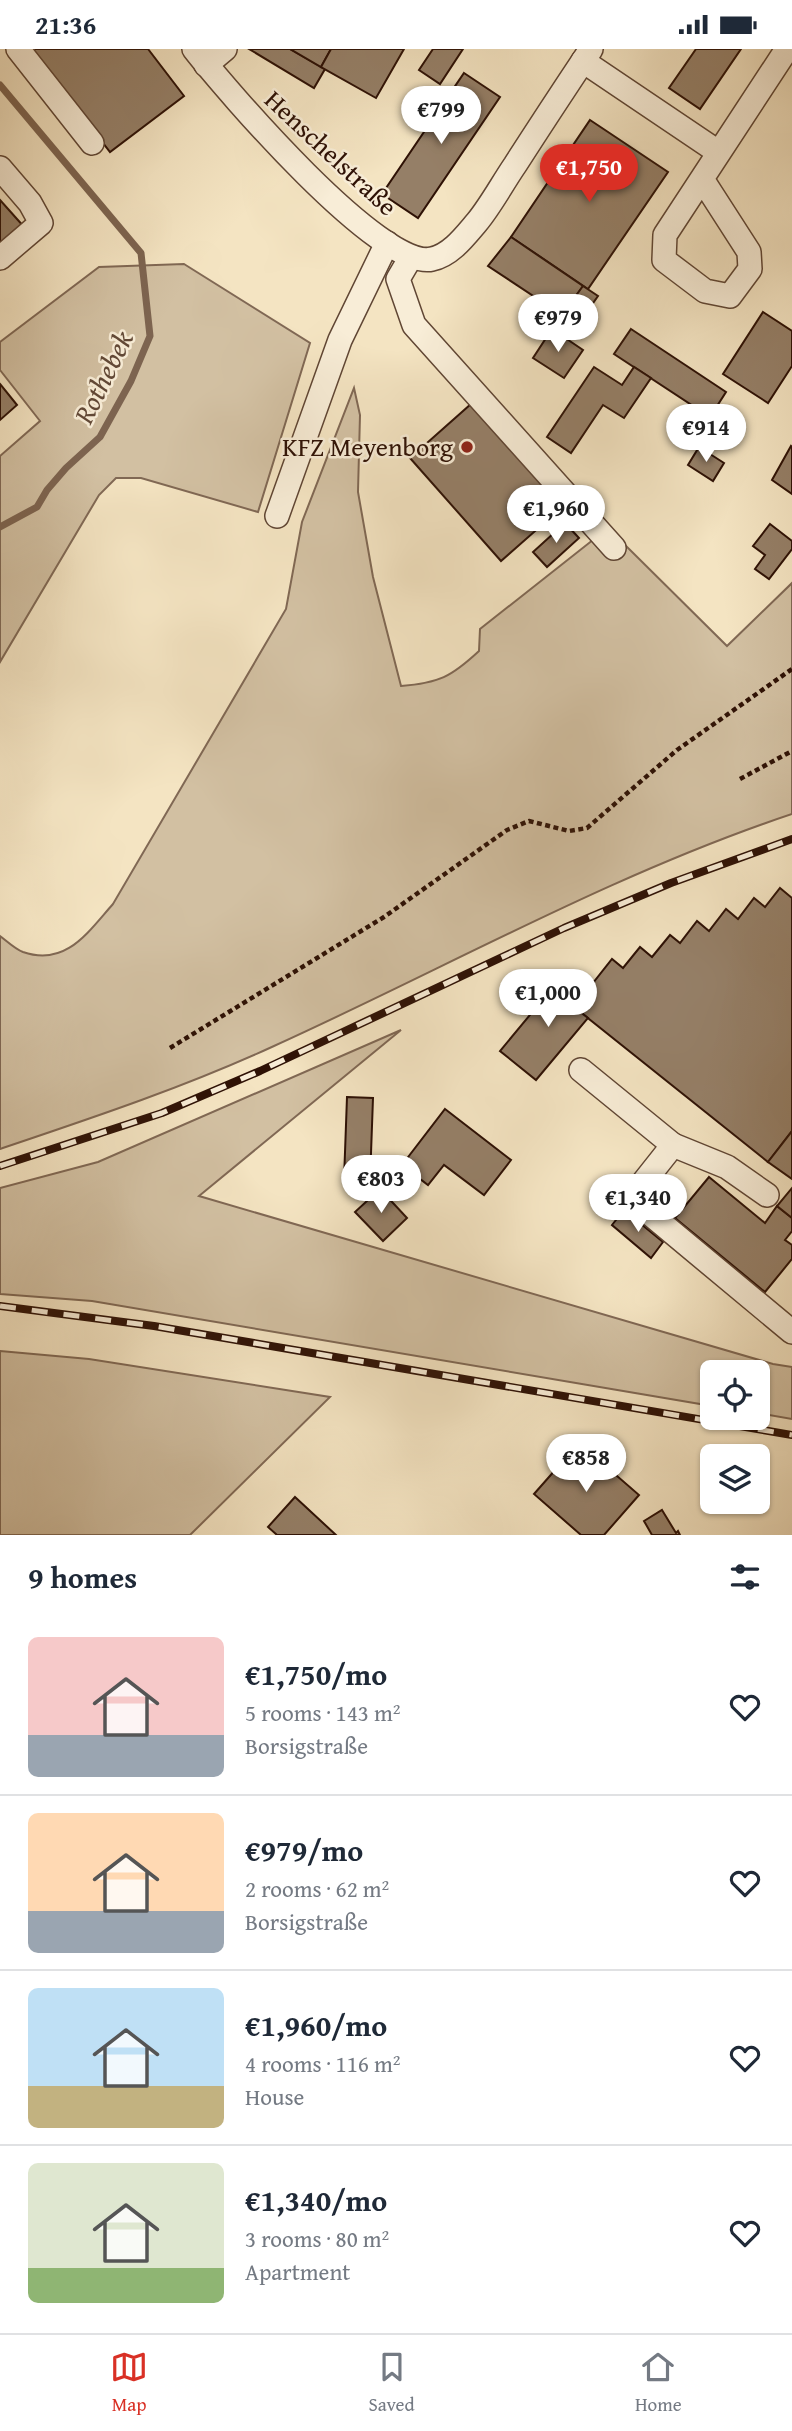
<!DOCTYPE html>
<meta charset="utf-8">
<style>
body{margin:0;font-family:"Gentium Book Plus",serif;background:#f2f2f3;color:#1f2937;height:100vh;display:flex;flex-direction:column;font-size:26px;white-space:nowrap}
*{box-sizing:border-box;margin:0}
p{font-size:23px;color:#747a83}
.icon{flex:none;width:38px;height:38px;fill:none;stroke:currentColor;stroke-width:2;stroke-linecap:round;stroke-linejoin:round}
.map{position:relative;height:1486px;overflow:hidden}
.panel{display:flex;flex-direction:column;background:#fff;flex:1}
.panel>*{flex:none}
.controls{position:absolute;left:700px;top:1311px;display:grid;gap:14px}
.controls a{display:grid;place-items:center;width:70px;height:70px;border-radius:10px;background:#fff;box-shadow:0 2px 5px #0004;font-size:35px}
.price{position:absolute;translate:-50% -60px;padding:0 16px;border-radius:24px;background:#fff;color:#222;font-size:23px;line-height:46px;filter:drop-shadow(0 2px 4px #0008)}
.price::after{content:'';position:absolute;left:50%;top:42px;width:21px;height:16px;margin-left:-10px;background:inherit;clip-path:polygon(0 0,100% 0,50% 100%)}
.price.active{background:#d93025;color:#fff}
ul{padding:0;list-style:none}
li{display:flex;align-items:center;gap:21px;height:175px;padding:0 28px}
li+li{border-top:2px solid #e0e1e3}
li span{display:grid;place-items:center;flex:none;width:196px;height:140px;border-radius:10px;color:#555}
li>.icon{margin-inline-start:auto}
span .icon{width:84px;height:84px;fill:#fffc;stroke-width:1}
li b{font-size:30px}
h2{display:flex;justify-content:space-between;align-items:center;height:84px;padding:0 28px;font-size:30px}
.status{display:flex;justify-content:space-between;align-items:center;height:49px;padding:0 35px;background:#fff;direction:ltr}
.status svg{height:19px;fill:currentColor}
.dock{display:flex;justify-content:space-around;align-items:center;height:98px;border-top:2px solid #e0e1e3;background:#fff;font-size:19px;color:#747a83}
.dock a{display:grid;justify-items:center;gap:4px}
.dock .active{color:#d93025}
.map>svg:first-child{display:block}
.green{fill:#d2c0a2;stroke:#806854;stroke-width:2}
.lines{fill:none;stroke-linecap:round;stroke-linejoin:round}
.stream{stroke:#7d6450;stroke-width:7}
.building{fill:#957f67;stroke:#2e1105;stroke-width:2}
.minor-casing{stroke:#604634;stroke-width:26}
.path{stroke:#2e1105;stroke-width:4.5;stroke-dasharray:5 3.5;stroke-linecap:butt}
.minor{stroke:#f8edd7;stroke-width:23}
.rail-casing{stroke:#2e1105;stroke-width:8}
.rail{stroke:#f8edd7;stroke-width:5;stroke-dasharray:16;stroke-linecap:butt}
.poi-dot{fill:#8f2418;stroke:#f8edd7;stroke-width:2.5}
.labels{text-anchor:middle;stroke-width:5;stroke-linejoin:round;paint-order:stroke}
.street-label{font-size:26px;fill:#2e1105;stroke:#f8edd7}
.poi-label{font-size:26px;fill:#2e1105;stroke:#f8edd7;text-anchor:end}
.water-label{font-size:28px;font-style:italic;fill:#624937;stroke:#f8edd7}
</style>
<div class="status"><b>21:36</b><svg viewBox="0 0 49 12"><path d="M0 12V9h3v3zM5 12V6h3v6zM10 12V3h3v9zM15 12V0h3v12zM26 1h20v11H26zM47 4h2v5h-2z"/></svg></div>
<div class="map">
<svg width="792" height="1486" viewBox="0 0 792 1486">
<rect width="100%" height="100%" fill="#f4e4c2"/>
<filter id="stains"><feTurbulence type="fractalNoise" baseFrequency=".00286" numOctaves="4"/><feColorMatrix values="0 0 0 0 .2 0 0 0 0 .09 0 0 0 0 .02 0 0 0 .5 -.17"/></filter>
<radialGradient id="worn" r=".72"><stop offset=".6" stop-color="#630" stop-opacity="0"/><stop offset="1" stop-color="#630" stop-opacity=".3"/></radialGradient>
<g class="green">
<polygon points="184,215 310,294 258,463 141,429 116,429 99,446 0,613 0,407 40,372 0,321 0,293 99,218"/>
<path d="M 354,339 L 360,366 L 358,443 L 373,528 L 401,637 C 439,634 451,628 479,602 L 480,580 L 608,479 L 727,597 L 792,534 L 792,765 C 612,825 446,919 274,997 C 185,1038 92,1069 0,1100 L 0,887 C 7,892 15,900 23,903 C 66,918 88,883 113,855 L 286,560 L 302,473 Z"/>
<polygon points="401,981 199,1147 773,1315 792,1318 792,1370 758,1364 758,1323 712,1323 712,1357 92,1252 0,1245 0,1139 98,1113"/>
<polygon points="0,1302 89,1310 330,1348 190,1486 0,1486"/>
</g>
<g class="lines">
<polyline class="stream" points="0,36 141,204 150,287 131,332 100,388 66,419 47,441 37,458 0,478"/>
</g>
<g class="building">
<polygon points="31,0 148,0 184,47 110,103"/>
<polygon points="249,0 290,0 325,20 314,39"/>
<polygon points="290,0 331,0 321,18"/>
<polygon points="331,0 404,0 376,49 321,18"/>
<polygon points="433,0 463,0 440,35 419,21"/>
<polygon points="696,0 741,0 700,60 669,39"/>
<polygon points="464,24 500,48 418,169 382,145"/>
<polygon points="590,71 668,123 588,240 511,188"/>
<polygon points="0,151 25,179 0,200"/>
<polygon points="511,188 583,237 562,266 488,217"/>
<polygon points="583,237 598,247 579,274 564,263"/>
<polygon points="763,263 792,282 792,317 768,354 723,325"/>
<polygon points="552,280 583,301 564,329 533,309"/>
<polygon points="631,280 726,343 710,368 614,305"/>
<polygon points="594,318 622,336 634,318 651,329 624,369 603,356 571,404 547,388"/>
<polygon points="0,335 17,356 0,371"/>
<polygon points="471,355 550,444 530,461 542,476 501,512 410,409"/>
<polygon points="791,397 792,398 792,445 772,431"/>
<polygon points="699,398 724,414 713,432 688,416"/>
<polygon points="565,474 579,489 547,518 533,503"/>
<polygon points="770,475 792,492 792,500 769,530 755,520 765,506 753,497"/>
<polygon points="780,839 792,849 792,1082 768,1113 574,958 612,910 623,919 640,898 652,908 670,886 680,894 697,872 709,882 726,860 738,870 754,849 765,858"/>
<polygon points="582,924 594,933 574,958 588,969 536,1031 500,1002 554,937 564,945"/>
<polygon points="347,1048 373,1049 370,1132 344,1131"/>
<polygon points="445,1060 511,1111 484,1146 444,1116 428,1136 402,1116"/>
<polygon points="792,1082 792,1130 768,1113"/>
<polygon points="709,1128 765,1174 777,1157 792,1169 792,1182 785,1191 792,1196 792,1210 765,1243 675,1169"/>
<polygon points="792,1139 792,1169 777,1157"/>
<polygon points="380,1140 407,1169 383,1192 355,1163"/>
<polygon points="624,1161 663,1193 651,1209 612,1176"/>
<polygon points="579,1394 639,1446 604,1486 581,1486 534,1445"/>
<polygon points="295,1448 336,1486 277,1486 268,1478"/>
<polygon points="662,1461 676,1484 678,1482 680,1486 652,1486 644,1472"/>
</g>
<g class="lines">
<defs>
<g id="minor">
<polyline points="18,0 92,94"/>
<path d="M 194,0 C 226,41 381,222 432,210 C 451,206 465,187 477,173 C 491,156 502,135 515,116 C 540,77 565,39 591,0"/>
<polyline points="583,12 718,103"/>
<polyline points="206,16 225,0"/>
<polyline points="0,119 30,154 41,174 0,209"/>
<polyline points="702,130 749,203 750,220 730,247 705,242 664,211 665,186 787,0"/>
<polyline points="411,208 398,230 414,276 614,499"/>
<polyline points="277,467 340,291 387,194"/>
<polyline points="581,1021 673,1096 631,1149 792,1283"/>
<polyline points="673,1096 727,1118 767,1146"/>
</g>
</defs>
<use href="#minor" class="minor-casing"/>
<g class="path">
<polyline points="740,730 792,702"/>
<polyline points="170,999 384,868 507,781 529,772 569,782 587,779 677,701 792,620"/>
</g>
<use href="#minor" class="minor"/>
<defs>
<g id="rail">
<polyline points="0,1117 162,1064 260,1022 564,879 671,834 792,790"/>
<polyline points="0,1257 154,1277 792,1386"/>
</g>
</defs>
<use href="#rail" class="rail-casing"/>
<use href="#rail" class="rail"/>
</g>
<circle class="poi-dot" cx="467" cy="398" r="7"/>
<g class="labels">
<g class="street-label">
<text transform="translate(331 104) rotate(43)" y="9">Henschelstraße</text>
</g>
<g class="poi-label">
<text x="453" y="407">KFZ Meyenborg</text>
</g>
<g class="water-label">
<text transform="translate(103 328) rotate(-64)" y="10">Rothebek</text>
</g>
</g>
<rect width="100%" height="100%" filter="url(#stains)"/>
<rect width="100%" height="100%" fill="url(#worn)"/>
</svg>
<div class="controls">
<a><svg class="icon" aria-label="locate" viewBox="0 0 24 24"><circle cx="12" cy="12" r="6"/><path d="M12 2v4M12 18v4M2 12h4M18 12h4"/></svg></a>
<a><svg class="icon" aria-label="layers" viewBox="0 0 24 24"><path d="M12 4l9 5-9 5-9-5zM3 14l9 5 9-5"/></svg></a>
</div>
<b class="price" style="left:441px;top:97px">€799</b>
<b class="price active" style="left:589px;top:155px">€1,750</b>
<b class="price" style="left:558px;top:305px">€979</b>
<b class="price" style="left:706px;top:415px">€914</b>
<b class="price" style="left:556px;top:496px">€1,960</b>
<b class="price" style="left:548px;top:980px">€1,000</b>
<b class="price" style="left:381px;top:1166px">€803</b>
<b class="price" style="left:638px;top:1185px">€1,340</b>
<b class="price" style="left:586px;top:1445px">€858</b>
</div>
<section class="panel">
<h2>9 homes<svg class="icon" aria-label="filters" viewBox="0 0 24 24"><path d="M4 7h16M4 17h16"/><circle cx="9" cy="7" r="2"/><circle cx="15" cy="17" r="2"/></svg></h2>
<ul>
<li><span style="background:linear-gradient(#f6c9c9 70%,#9aa5b1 0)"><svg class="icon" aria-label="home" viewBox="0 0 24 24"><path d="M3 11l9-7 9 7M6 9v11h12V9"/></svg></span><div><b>€1,750/mo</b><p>5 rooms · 143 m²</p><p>Borsigstraße</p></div><svg class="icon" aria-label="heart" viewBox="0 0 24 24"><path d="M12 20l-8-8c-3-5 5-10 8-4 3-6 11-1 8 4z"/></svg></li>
<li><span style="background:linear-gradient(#ffd9b3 70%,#9aa5b1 0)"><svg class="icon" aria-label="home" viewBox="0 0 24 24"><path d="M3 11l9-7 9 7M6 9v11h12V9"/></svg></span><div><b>€979/mo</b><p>2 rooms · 62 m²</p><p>Borsigstraße</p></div><svg class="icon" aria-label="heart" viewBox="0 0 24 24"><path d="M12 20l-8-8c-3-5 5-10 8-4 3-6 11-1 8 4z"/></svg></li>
<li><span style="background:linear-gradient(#bfe0f5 70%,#c2b280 0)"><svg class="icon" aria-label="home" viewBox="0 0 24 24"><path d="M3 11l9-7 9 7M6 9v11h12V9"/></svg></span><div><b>€1,960/mo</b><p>4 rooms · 116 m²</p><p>House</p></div><svg class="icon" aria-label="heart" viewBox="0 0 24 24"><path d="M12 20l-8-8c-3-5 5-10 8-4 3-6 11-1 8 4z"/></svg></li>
<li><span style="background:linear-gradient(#dfe7d0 75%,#8fb573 0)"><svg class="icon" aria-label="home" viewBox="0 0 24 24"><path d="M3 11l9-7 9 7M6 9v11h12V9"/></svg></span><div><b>€1,340/mo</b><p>3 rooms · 80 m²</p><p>Apartment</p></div><svg class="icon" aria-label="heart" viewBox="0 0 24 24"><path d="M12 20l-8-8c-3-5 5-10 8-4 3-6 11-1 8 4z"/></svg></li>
</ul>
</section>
<nav class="dock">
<a class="active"><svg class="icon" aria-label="map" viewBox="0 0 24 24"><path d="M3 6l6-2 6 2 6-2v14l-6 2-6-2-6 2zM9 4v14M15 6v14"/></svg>Map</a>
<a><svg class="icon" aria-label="saved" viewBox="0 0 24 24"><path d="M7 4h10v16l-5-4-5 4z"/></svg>Saved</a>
<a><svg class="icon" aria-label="home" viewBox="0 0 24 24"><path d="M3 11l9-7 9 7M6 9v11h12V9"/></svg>Home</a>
</nav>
